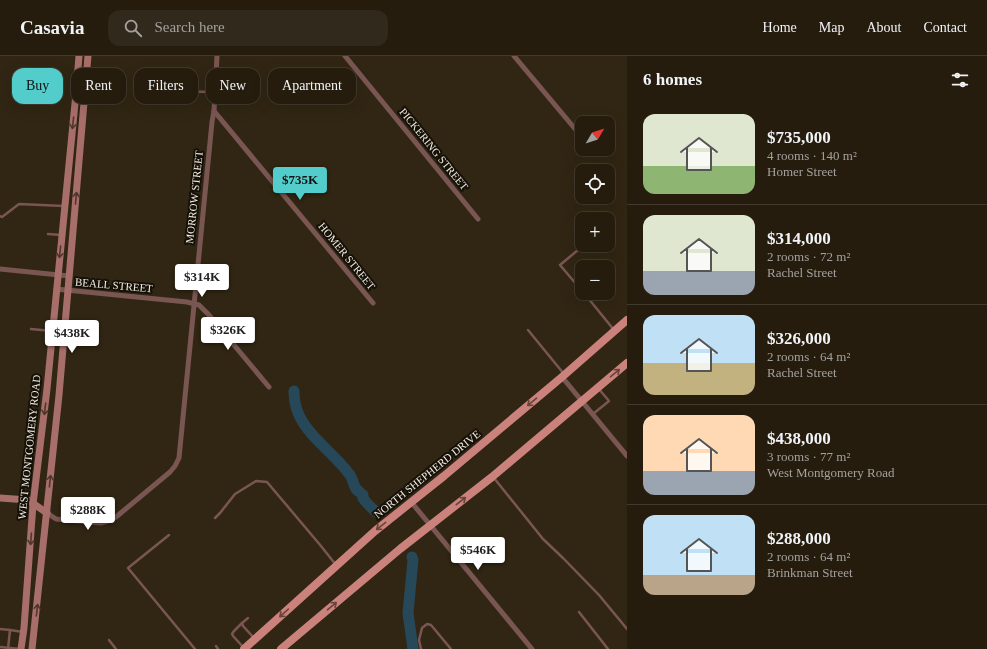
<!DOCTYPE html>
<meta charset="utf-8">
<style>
body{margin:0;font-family:Georgia,serif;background:#31291c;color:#f1f3f6;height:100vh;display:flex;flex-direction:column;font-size:15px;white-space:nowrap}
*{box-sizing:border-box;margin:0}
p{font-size:13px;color:#a3a19e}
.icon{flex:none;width:22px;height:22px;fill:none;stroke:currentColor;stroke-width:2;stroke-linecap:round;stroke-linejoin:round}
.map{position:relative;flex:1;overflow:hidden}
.drawer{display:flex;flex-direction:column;background:#251c0e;width:360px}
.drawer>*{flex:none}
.guide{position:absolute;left:12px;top:12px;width:380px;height:36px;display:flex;gap:8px}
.needle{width:26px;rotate:51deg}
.buttons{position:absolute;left:575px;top:60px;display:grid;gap:8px}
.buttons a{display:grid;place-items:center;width:40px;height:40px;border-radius:8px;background:#251c0e;box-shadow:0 4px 16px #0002,0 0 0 1px #423a2e;font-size:20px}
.price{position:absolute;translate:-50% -34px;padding:0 9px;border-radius:4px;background:#fff;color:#222;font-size:13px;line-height:26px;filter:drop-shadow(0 1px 2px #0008)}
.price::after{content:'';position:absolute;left:50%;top:24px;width:12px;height:9px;margin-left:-6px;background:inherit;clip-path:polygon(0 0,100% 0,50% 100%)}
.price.current{background:#53cdcb;color:#111}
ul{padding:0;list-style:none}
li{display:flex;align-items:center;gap:12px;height:100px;padding:0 16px}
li+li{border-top:1px solid #423a2e}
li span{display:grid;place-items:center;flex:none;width:112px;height:80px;border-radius:12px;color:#555}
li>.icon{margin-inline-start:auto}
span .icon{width:48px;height:48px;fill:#fffc;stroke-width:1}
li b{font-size:17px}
h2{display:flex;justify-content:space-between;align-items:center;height:48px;padding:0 16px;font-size:17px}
.pill{padding:0 14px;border-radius:12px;background:#251c0e;box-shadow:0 4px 16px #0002,0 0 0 1px #423a2e;font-size:14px;line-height:36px}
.pill.current{background:#53cdcb;color:#111}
header{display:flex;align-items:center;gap:24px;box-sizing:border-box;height:56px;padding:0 20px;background:#251c0e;border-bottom:1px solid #423a2e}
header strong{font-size:19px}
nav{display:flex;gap:22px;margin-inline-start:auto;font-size:14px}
.search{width:280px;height:36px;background:#31291c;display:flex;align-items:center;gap:10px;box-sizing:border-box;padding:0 14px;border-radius:12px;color:#a3a19e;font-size:15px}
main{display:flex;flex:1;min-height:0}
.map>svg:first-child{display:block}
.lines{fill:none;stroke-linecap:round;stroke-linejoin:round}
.river{stroke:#264859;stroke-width:11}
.lane{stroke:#7a5653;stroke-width:2.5}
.street{stroke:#7a5653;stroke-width:5}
.secondary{stroke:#a86f6a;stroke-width:7}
.primary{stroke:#cc827c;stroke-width:8}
.oneway{stroke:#50362f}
.oneway2{stroke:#67433c}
.labels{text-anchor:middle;stroke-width:4;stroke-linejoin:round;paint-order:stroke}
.street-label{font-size:11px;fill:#f3ece0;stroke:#151008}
</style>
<header>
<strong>Casavia</strong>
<div class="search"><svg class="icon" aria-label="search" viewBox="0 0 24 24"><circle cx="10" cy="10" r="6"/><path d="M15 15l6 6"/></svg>Search here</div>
<nav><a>Home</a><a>Map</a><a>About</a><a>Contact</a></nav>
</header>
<main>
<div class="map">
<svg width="627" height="593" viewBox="0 0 627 593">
<rect width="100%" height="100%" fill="#312613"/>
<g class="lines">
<g class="river">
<path d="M 294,335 C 293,373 330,391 350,419 C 353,423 353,428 356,433 C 358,435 361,437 363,439 C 363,440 363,441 363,442 C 366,447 372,452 376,456"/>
<polyline points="412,501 413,504 408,557 413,593"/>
</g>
<g class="lane">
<polyline points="165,35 214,36"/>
<polyline points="0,160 2,161 19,148 64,150"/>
<polyline points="48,178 61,179"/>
<polyline points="582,235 560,209 584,189"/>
<polyline points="584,237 614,274"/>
<polyline points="31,273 52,275"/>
<polyline points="528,274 564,318"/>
<polyline points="593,358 609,345 598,332"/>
<polyline points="494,422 543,483 563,502 599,539 627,573"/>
<polyline points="215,462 220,457 235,438 256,425 267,426 321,490 336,509"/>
<polyline points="169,479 128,512 195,593"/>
<polyline points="579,556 608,593"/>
<polyline points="248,562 242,567 243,570 254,582"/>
<polyline points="242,567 234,575 232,578 233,580 244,592"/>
<polyline points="0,573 10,574"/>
<polyline points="109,584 116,593"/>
<polyline points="216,590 218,593"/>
<polyline points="0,591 21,593"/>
<polyline points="8,593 10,574 23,576"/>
<polyline points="421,593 419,584 422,572 427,568 431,569 451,593"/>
</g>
<g class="street">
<polyline points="345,0 478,163"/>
<polyline points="514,0 581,80"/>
<polyline points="214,55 373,247"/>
<polyline points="0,213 69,220"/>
<polyline points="56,233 187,246 199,249 209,259 269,331"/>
<polyline points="562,321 627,400"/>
<polyline points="412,447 532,593"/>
<polyline points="47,457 56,463 101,467 108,465 116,461 170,416 175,410 179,402 212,66 214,55 217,0"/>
</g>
<g class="secondary">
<polyline points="0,442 28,444 47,457"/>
<polyline points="21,593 24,572 33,448 47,333 76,37 79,0"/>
<polyline points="32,593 59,339 88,0"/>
</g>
<g class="primary">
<polyline points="244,593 375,475 444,420 562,321 627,264"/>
<polyline points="281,593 400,493 492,421 627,307"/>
</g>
</g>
<defs><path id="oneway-shaft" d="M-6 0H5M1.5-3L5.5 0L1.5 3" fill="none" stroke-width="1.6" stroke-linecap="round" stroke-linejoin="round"/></defs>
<g class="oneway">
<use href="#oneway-shaft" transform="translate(73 67) rotate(96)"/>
<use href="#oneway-shaft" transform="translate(76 142) rotate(-85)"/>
<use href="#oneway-shaft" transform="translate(60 196) rotate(96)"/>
<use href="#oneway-shaft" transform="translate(45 353) rotate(97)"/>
<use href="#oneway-shaft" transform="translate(50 425) rotate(-84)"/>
<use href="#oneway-shaft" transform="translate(31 483) rotate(94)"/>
<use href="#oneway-shaft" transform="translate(37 554) rotate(-84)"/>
</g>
<g class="oneway2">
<use href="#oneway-shaft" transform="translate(615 317) rotate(-40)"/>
<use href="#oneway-shaft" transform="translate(532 346) rotate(140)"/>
<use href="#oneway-shaft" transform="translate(461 445) rotate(-38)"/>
<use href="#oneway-shaft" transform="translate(381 470) rotate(142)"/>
<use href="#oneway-shaft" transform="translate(332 550) rotate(-40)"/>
<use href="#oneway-shaft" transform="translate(284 557) rotate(138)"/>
</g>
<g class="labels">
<g class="street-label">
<text transform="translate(434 93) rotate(51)" y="4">PICKERING STREET</text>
<text transform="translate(194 141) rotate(-84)" y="4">MORROW STREET</text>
<text transform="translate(347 200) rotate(51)" y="4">HOMER STREET</text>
<text transform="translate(114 229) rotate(5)" y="4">BEALL STREET</text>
<text transform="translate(29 391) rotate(-84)" y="4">WEST MONTGOMERY ROAD</text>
<text transform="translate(427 418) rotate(-39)" y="4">NORTH SHEPHERD DRIVE</text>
</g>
</g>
</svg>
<div class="buttons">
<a><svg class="needle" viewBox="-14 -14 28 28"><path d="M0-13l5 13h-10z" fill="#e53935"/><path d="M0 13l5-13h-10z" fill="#a3a19e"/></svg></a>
<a><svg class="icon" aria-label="locate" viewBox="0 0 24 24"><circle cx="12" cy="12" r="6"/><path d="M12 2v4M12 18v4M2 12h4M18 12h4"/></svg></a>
<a>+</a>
<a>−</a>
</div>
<b class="price current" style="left:300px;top:145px">$735K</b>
<b class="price" style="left:202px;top:242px">$314K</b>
<b class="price" style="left:228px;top:295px">$326K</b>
<b class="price" style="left:72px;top:298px">$438K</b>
<b class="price" style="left:88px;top:475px">$288K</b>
<b class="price" style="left:478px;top:515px">$546K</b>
<div class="guide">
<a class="pill current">Buy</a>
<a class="pill">Rent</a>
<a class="pill">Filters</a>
<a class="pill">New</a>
<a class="pill">Apartment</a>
</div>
</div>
<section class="drawer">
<h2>6 homes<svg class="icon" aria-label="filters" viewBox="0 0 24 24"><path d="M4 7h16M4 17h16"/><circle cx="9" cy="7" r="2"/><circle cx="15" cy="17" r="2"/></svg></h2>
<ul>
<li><span style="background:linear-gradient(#dfe7d0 65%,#8fb573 0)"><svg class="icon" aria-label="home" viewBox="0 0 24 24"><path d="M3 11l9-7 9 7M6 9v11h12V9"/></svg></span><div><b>$735,000</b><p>4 rooms · 140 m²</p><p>Homer Street</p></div></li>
<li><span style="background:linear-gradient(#dfe7d0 70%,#9aa5b1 0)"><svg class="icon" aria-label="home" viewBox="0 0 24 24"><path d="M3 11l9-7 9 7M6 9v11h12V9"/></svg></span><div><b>$314,000</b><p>2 rooms · 72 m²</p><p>Rachel Street</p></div></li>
<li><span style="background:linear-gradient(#bfe0f5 60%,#c2b280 0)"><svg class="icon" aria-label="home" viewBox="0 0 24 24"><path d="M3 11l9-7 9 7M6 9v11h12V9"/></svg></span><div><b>$326,000</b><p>2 rooms · 64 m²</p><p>Rachel Street</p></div></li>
<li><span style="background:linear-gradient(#ffd9b3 70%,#9aa5b1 0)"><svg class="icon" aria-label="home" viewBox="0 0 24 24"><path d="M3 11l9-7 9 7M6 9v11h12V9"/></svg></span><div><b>$438,000</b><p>3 rooms · 77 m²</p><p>West Montgomery Road</p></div></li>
<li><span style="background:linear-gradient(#bfe0f5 75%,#b9a48a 0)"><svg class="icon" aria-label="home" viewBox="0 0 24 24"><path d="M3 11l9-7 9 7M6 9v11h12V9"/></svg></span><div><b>$288,000</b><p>2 rooms · 64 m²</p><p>Brinkman Street</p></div></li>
</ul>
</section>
</main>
